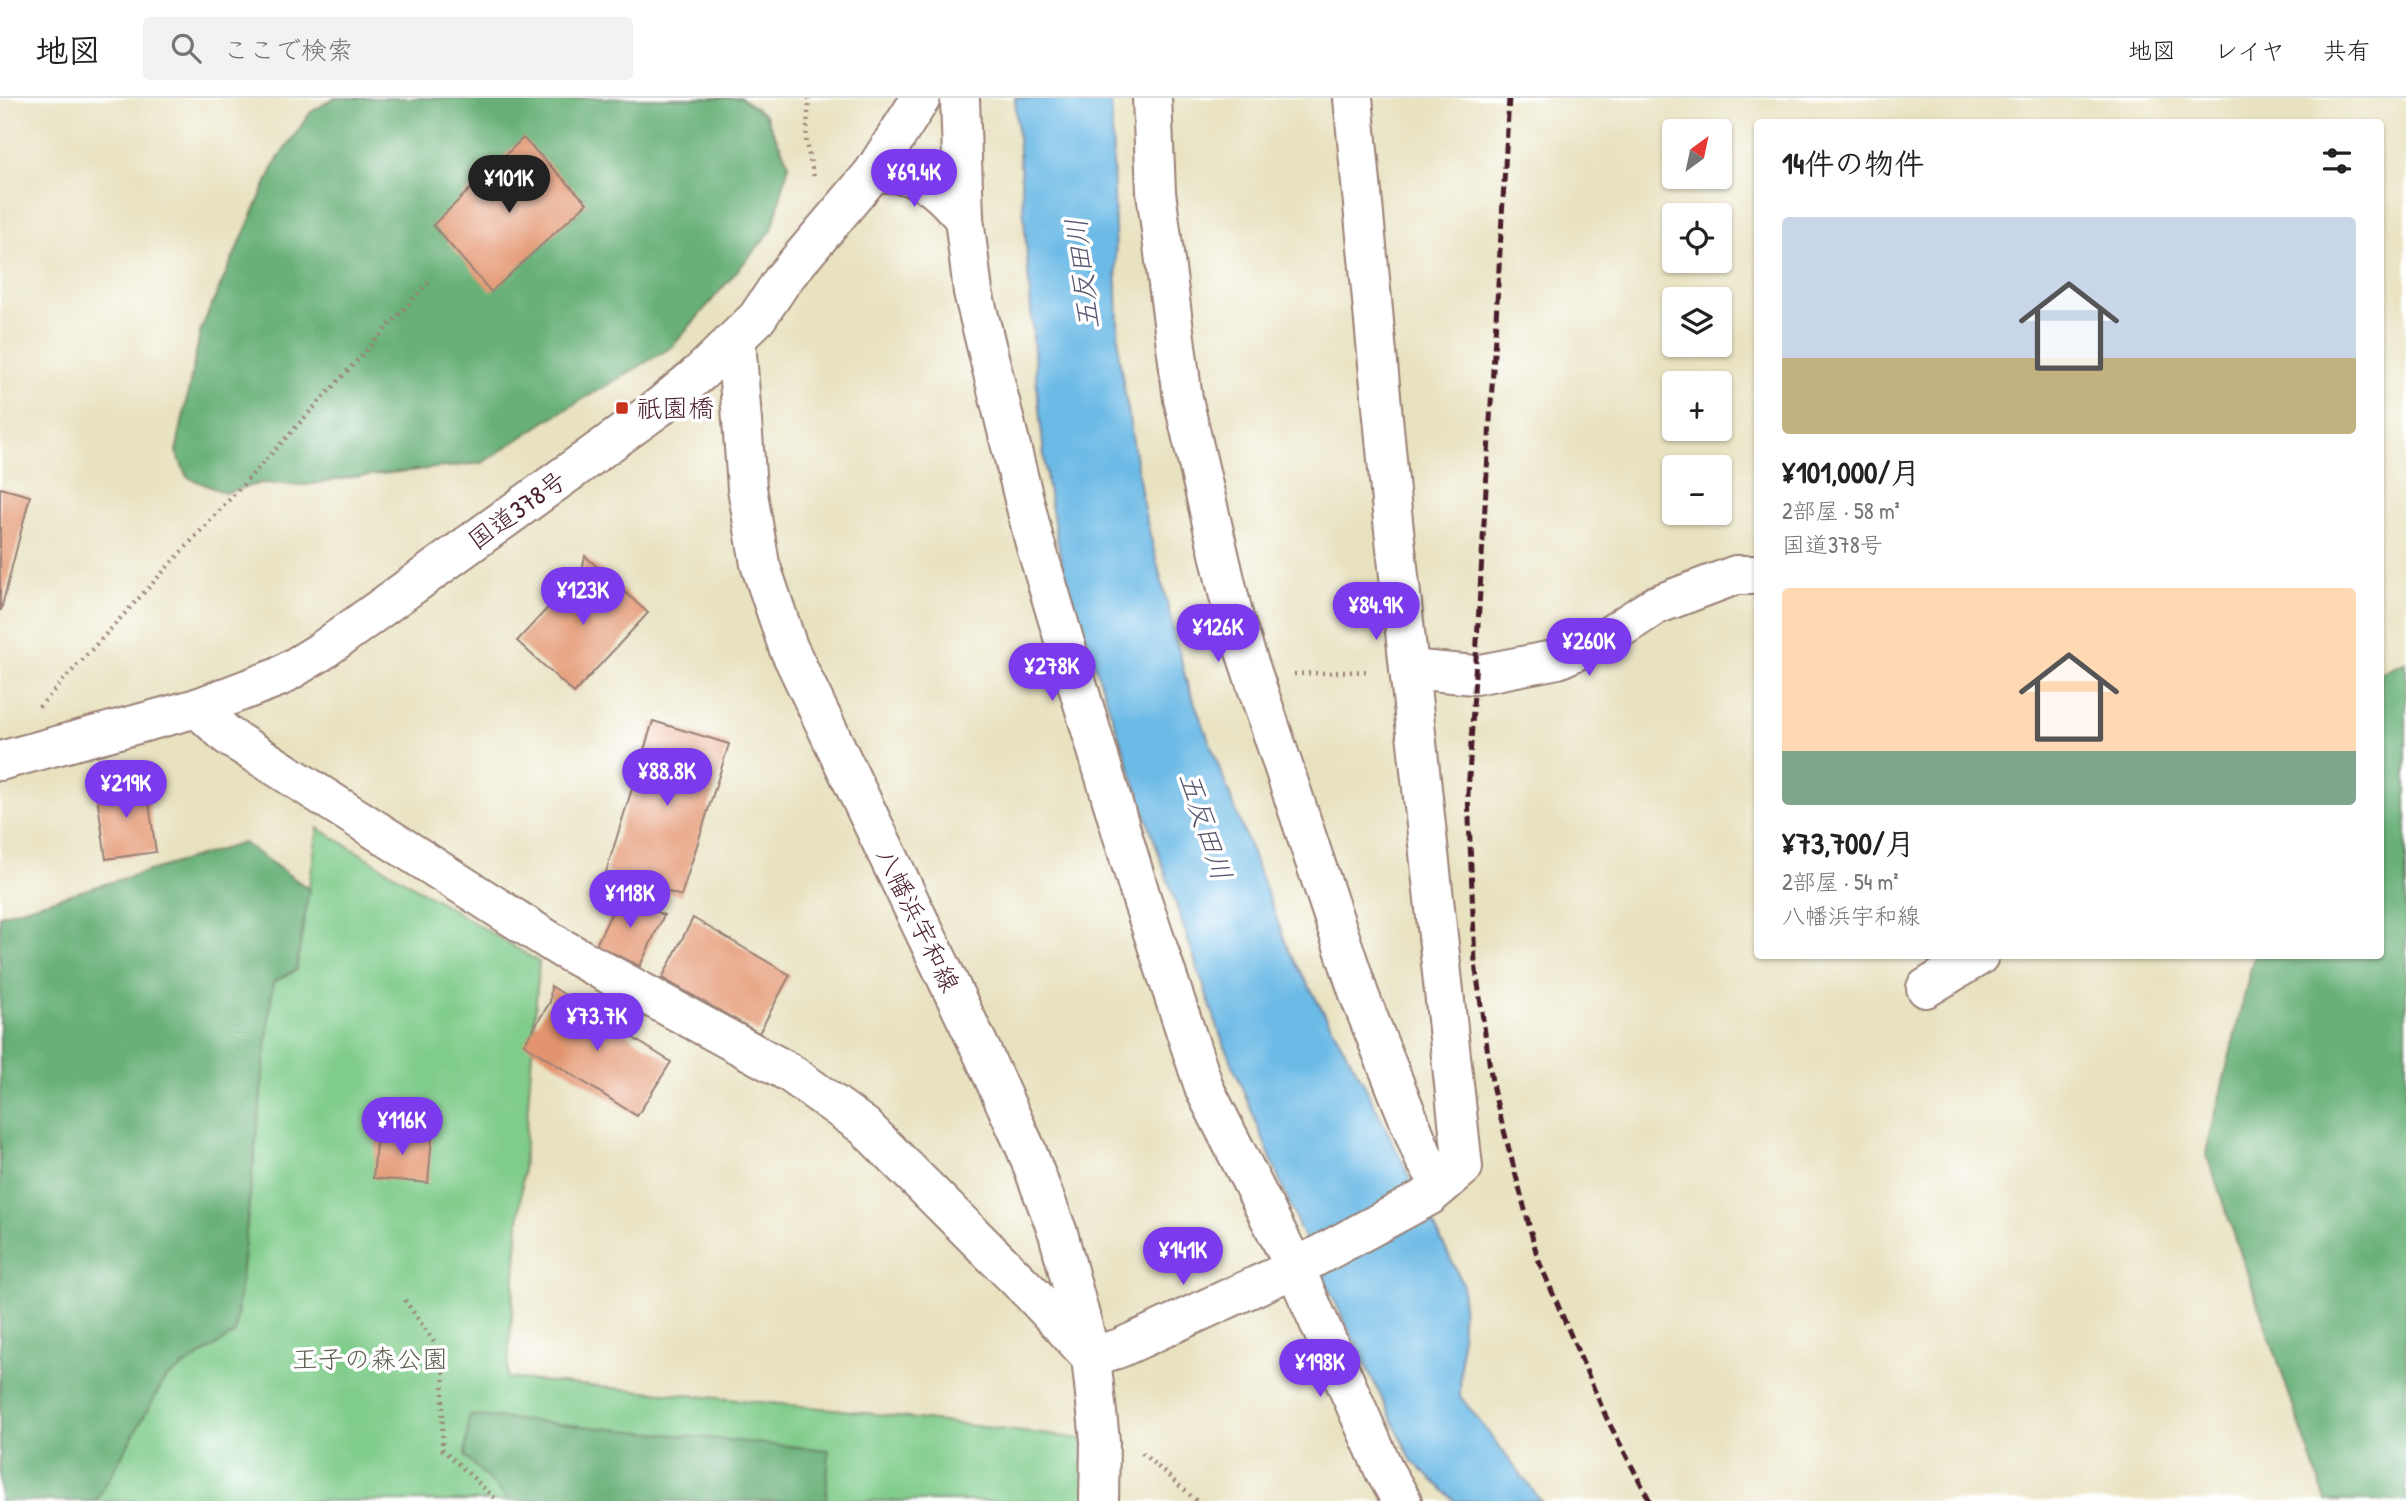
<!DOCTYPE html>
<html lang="ja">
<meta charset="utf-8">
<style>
body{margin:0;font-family:"Patrick Hand","Klee One",sans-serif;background:#f2f2f2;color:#222;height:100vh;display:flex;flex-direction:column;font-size:26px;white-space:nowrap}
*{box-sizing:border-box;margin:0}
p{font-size:23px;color:#767676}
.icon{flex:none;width:38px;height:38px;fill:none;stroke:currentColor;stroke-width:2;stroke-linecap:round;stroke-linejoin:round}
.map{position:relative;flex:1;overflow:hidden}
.drawer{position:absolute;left:1754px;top:21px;width:630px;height:840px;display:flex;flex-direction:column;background:#fff;border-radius:7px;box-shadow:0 2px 5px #0004}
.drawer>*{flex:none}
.needle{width:46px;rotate:33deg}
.fabs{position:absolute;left:1662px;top:21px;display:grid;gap:14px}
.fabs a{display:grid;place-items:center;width:70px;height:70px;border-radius:7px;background:#fff;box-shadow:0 2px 5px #0004;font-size:35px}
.price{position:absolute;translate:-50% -60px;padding:0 16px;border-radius:24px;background:#7c3aed;color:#fff;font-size:23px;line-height:46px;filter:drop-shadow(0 2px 4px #0008)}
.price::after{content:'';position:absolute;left:50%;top:42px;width:21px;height:16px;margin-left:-10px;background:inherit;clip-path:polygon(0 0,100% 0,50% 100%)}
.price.selected{background:#222;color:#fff}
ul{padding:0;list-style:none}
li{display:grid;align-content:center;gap:14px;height:371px;padding:0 28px}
li span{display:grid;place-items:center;height:217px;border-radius:7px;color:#555}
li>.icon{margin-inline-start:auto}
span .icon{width:126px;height:126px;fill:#fffc;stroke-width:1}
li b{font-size:30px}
h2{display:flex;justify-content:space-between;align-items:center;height:84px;padding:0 28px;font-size:30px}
header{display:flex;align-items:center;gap:42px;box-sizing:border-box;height:98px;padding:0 35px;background:#fff;border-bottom:2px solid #e0e0e0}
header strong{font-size:33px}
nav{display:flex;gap:38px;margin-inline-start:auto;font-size:24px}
.search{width:490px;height:63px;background:#f2f2f2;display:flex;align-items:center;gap:18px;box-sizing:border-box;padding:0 24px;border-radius:7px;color:#767676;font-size:26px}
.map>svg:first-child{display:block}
.green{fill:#80cc8b;stroke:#65765b;stroke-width:2}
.forest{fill:#68b077;stroke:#596851;stroke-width:2}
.water{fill:#6cbae6;stroke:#5b6c88;stroke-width:2}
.building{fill:#e3946e}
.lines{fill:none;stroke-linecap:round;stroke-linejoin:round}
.minor-casing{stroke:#998076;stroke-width:42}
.primary-casing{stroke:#998076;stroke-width:42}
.trunk-casing{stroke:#998076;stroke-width:42}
.path{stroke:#998076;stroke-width:4.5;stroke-dasharray:2 5;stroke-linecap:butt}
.minor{stroke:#fff;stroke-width:38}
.primary{stroke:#fff;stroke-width:38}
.trunk{stroke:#fff;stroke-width:38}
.rail{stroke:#4a1f2b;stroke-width:5;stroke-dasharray:10 5;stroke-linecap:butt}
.poi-dot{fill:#c8321e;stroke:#fff;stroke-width:2.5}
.labels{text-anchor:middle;stroke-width:7;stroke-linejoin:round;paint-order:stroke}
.poi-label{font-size:26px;fill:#4a1f2b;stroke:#fff;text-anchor:start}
.street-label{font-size:26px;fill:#4a1f2b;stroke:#fff}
.park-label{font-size:26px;fill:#5d5c4d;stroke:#fff}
.water-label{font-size:28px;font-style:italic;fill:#56556c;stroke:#fff}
</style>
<header>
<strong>地図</strong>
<div class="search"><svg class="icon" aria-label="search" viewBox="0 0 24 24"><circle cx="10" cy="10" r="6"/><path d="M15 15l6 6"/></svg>ここで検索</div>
<nav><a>地図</a><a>レイヤ</a><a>共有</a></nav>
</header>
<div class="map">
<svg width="2406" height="1403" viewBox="0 0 2406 1403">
<rect width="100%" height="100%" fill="#fff"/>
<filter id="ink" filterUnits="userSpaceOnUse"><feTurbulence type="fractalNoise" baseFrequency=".0143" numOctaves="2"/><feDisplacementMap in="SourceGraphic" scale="14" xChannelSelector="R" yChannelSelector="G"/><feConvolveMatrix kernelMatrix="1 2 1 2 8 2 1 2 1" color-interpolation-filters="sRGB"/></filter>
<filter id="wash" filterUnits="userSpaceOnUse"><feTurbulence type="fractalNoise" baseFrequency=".00686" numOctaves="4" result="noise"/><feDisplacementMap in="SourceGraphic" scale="28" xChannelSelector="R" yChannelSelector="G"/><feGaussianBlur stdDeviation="1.57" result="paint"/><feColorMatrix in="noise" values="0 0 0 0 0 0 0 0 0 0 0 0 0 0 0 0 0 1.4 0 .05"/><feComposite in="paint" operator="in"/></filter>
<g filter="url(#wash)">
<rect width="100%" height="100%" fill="#e8e2c0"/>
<polygon class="green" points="318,730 539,864 507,1280 833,1311 1100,1343 1097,1403 96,1403 165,1281 235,1235 273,884 296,872"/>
<g class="forest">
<polygon points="334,0 741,0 765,17 789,66 772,132 672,249 551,320 482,365 353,379 305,387 261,385 225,395 187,379 176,354 201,231 277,62 311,14"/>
<polygon points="2406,563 2406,1403 2326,1403 2206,1055 2254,858 2380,858 2380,575"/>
<polygon points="243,745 309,791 296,872 273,884 235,1235 165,1281 96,1403 0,1403 0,817"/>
<polygon points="469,1317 829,1352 826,1403 510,1403 465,1358"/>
</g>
<polygon class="water" points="1015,0 1111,0 1119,259 1144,412 1186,582 1289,853 1362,982 1463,1186 1460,1298 1541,1403 1455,1403 1412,1363 1299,1129 1220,936 1063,473 1047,385 1037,291"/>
<g id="blocks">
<g class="building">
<polygon points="523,40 587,105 491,194 433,127"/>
<polygon points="0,390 30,398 1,512 0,512"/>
<polygon points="585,458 648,515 574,595 517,543 582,473"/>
<polygon points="653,623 729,646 681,798 606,774"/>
<polygon points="146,684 156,754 106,761 96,691"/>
<polygon points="620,797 664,817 640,868 596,847"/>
<polygon points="693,820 790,877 759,935 662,880"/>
<polygon points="551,888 671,964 637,1018 524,946 550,904"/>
<polygon points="377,1034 432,1039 428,1085 373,1080"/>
</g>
</g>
</g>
<g filter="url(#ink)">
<use href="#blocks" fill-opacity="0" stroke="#998076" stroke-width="2"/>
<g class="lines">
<defs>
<g id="minor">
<polyline points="960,0 964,120 973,194 1034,442 1141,799 1205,992 1295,1170 1385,1374 1402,1403"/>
<polyline points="1152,0 1156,94 1183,301 1234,520 1360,899 1424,1060 1442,1087"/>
<path d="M 873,75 C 922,73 933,87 964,120"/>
<polyline points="1409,571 1475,577 1558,561 1607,539 1656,507 1736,477 1757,477"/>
<polyline points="197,610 228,638 561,850 790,975 864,1028 1031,1195 1091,1259 1120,1250 1295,1170 1429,1098 1463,1069 1391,404 1353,0"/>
<polyline points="1926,890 1979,858"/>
</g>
<polyline id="primary" points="736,242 747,390 760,466 788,549 982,954 1026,1051 1058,1135 1091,1259 1100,1343 1099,1403"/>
<polyline id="trunk" points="0,663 197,610 279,579 320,554 658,310 700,275 757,220 784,180 873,75 921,0"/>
</defs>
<use href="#minor" class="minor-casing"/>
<use href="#primary" class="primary-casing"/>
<use href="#trunk" class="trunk-casing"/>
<g class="path">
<polyline points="809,0 806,45 814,79"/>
<polyline points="1294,576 1369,573"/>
<polyline points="39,609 429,184"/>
<polyline points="405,1202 444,1259 442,1351 498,1403"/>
<polyline points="1142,1355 1197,1403"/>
</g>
<use href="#minor" class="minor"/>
<use href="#primary" class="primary"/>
<use href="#trunk" class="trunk"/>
<polyline class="rail" points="1509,0 1468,696 1475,865 1493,991 1538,1161 1607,1321 1650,1403"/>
</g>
</g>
<rect class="poi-dot" x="615" y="303" width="14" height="14" rx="3.5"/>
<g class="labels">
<g class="poi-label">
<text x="636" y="319">祇園橋</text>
</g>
<g class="street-label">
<text transform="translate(517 412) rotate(-36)" y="9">国道378号</text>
<text transform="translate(918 822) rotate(64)" y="9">八幡浜宇和線</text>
</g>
<g class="park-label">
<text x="370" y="1270">王子の森公園</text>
</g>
<g class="water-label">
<text transform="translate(1082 176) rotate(-97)" y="10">五反田川</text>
<text transform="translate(1206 728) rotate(72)" y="10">五反田川</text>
</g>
</g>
</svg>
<div class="fabs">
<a><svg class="needle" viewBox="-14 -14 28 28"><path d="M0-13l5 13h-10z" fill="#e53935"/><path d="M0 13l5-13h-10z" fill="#767676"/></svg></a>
<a><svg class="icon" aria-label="locate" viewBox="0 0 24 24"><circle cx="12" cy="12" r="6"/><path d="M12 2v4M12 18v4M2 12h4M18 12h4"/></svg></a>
<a><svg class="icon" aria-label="layers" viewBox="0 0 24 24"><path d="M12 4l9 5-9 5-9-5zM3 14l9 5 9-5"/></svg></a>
<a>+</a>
<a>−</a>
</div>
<b class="price" style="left:914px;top:111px">¥69.4K</b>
<b class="price selected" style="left:509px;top:117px">¥101K</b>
<b class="price" style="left:583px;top:529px">¥123K</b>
<b class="price" style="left:1376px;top:544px">¥84.9K</b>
<b class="price" style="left:1218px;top:566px">¥126K</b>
<b class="price" style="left:1589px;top:580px">¥260K</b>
<b class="price" style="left:1052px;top:605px">¥278K</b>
<b class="price" style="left:667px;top:710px">¥88.8K</b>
<b class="price" style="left:126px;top:722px">¥219K</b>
<b class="price" style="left:630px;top:832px">¥118K</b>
<b class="price" style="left:597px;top:955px">¥73.7K</b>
<b class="price" style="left:402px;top:1059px">¥116K</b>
<b class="price" style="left:1183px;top:1189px">¥141K</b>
<b class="price" style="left:1320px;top:1301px">¥198K</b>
<section class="drawer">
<h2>14件の物件<svg class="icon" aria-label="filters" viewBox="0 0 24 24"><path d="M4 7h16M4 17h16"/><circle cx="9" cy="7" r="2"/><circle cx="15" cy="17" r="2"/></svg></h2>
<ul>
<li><span style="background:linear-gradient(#c9d6e8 65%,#c2b280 0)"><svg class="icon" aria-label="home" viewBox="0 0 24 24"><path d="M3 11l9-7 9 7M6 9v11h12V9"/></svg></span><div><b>¥101,000/月</b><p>2部屋 · 58 m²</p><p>国道378号</p></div></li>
<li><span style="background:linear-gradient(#ffd9b3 75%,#7fa58c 0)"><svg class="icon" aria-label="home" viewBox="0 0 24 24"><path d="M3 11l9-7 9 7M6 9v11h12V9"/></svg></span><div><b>¥73,700/月</b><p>2部屋 · 54 m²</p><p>八幡浜宇和線</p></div></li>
</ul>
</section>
</div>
